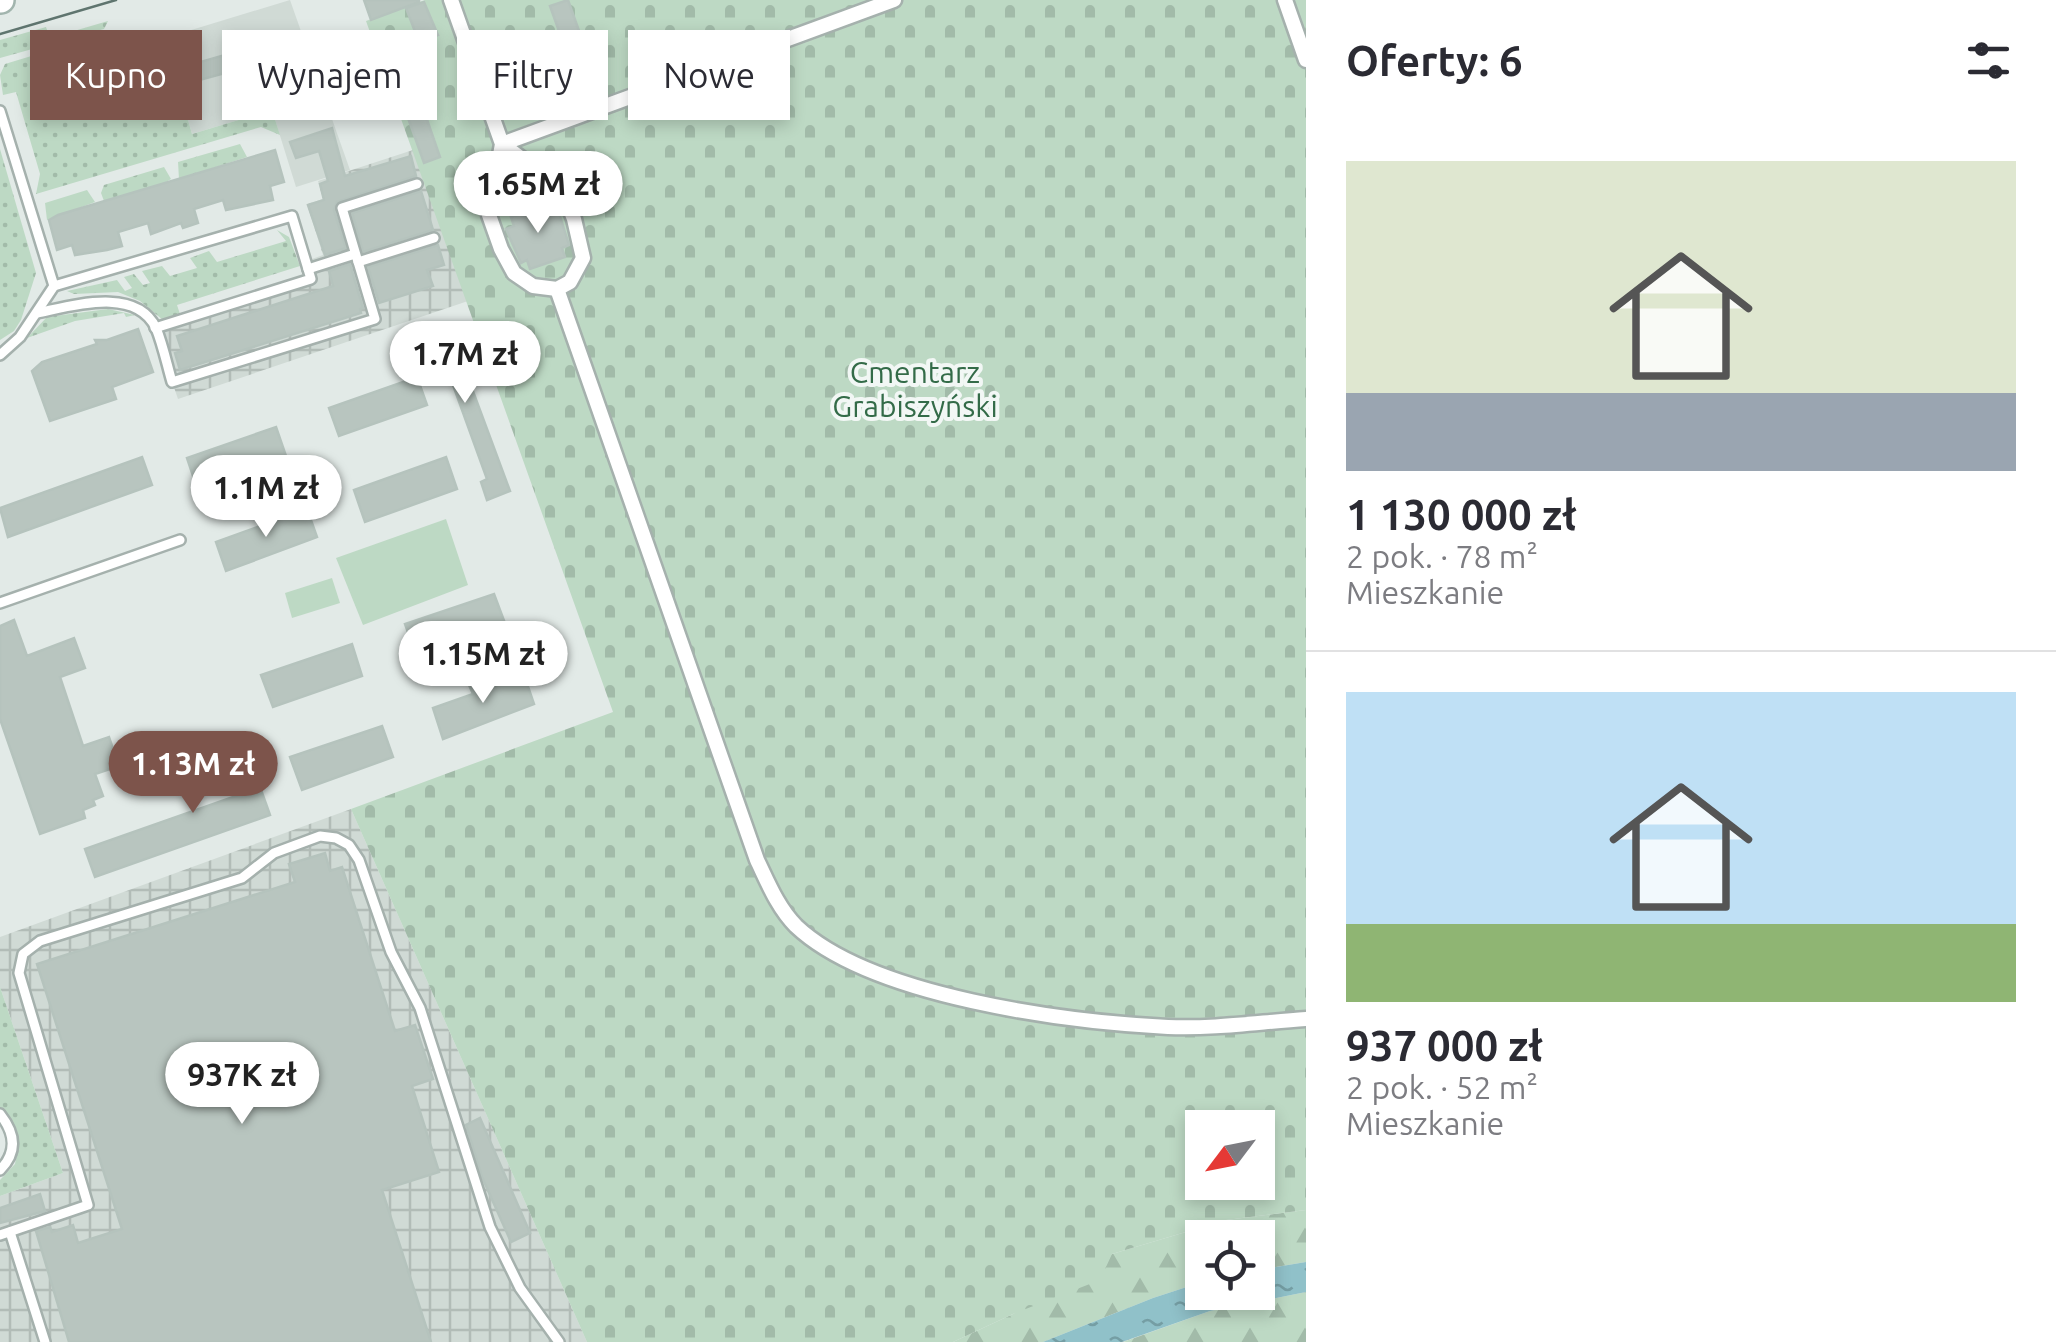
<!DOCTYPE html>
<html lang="pl">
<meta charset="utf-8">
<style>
body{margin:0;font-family:Ubuntu,sans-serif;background:#f7f7f7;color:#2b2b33;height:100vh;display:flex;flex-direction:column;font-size:38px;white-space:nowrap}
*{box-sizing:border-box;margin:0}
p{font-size:32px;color:#7c7c81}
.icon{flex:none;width:55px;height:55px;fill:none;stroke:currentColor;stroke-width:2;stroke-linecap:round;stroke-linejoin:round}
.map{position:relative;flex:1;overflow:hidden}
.panel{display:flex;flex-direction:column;background:#fff;width:750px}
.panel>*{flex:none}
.hud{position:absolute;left:30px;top:30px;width:950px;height:90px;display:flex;gap:20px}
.needle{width:65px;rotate:238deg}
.fabs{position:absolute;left:1185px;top:1110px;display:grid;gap:20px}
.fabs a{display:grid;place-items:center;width:90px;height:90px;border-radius:0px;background:#fff;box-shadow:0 5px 15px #0003;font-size:50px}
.price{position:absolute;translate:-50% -85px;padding:0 22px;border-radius:35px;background:#fff;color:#222;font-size:32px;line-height:65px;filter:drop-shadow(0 2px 5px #0008)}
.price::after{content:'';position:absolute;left:50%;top:60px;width:30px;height:22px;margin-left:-15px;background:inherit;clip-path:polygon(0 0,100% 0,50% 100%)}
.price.on{background:#7d544b;color:#fff}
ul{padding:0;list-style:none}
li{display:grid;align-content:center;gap:20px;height:530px;padding:0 40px}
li+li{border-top:2px solid #e1e1e2}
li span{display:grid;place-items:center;height:310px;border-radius:0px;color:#555}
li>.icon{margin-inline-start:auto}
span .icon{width:180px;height:180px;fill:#fffc;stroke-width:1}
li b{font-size:42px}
h2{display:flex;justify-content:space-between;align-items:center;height:120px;padding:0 40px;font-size:42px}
.tag{padding:0 35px;border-radius:0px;background:#fff;box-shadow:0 5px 15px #0003;font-size:35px;line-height:90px}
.tag.on{background:#7d544b;color:#fff}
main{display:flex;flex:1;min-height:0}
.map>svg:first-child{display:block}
.built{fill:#d0dad5}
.industrial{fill:url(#industrial-grid)}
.grass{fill:url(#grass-dots)}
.forest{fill:url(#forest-firs)}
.cemetery{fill:url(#cemetery-stones);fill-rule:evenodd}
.garden{fill:#bdd9c4}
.water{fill:url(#water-ripples)}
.building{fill:#b8c5bf;stroke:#b5c3bd;stroke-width:2.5}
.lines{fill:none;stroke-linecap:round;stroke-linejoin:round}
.service-casing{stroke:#a5b1ad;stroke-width:14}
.pedestrian-casing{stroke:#a5b1ad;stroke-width:19}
.secondary-casing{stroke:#a2b5ae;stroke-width:30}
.service{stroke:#fff;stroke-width:9}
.pedestrian{stroke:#fff;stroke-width:14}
.secondary{stroke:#fff;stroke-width:25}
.tram{stroke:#5f756f;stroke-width:2.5}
.labels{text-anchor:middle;stroke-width:8;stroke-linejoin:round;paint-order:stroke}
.park-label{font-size:30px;fill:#336b48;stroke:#f2f7f5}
</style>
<main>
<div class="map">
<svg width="1306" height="1342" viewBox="0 0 1306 1342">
<defs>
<pattern id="industrial-grid" width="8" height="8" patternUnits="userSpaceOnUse" patternTransform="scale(2.5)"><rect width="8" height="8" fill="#d0dad5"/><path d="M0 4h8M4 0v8" fill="none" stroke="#b2bcb7"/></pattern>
<pattern id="grass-dots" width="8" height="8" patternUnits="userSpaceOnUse" patternTransform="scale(2.5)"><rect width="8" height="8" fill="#bdd9c4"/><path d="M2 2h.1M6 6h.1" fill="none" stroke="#a2bba9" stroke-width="1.8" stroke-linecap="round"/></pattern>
<pattern id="forest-firs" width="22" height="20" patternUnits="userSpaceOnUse" patternTransform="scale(2.5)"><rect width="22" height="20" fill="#bdd9c4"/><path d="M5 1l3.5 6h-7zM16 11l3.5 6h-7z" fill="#a2bba9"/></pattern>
<pattern id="cemetery-stones" width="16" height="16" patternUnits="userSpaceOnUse" patternTransform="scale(2.5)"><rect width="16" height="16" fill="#bdd9c4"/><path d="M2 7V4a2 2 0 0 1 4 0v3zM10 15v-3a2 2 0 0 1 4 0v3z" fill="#a2bba9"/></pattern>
<pattern id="water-ripples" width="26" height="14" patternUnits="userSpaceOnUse" patternTransform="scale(2.5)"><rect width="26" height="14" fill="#90c1c9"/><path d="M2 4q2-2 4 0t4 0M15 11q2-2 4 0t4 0" fill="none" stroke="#759ea4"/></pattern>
</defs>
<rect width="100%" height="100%" fill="#e2eae7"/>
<polygon class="built" points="290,0 350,170 296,187 272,110 192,134 165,38"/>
<g class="industrial">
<polygon points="413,150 468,301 178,399 153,326 316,275 312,259 323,255 307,204 323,199 318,181"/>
<polygon points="351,809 587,1342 0,1342 0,1196 63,1173 0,987 0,937"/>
</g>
<g class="grass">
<polygon points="108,21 104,29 0,58 0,40 46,27 50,38"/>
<polygon points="107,33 165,38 192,134 272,110 280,135 261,127 36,194 40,174 16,92 3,95 0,75 5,64"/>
<polygon points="240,144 247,157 179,179 178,162"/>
<polygon points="0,149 36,273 21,320 14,331 0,340"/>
<polygon points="164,167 171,179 163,184 104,201 101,193 104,185"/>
<polygon points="277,230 289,237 300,266 177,305 181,317 163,320 140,301 118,292 74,294 67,291 117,280 125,291 132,288 124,277 134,274 143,285 150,283 142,271 162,266 170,276 197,268 190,258 209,251 217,262 286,241"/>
<polygon points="108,309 135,315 126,317 124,313 75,321 27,338 47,317"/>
<polygon points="0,987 63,1173 0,1196 0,1180 15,1164 19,1140 16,1129 0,1107"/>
</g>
<g class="forest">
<polygon points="1306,1210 1306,1262 1258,1270 1258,1238 1202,1238 1202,1282 1153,1298 1043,1342 953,1342 1013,1314 1112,1254 1226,1220"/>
<polygon points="1306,1292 1306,1342 1123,1342 1210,1311"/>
</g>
<path class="cemetery" d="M 425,0 L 1306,0 L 1306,1210 L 1226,1220 L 1112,1254 L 1100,1280 L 1013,1314 L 953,1342 L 587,1342 L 351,809 L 613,712 L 366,21 ZM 1202,1128 L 1258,1128 L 1258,1182 L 1202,1182 Z"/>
<g class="garden">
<polygon points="87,190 95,202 47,220 45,203"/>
<polygon points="446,519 468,585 363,625 336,558"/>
<polygon points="332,578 340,603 292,618 285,593"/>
</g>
<polygon class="water" points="1306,1262 1306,1292 1210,1311 1122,1342 1043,1342 1153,1298 1202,1282 1202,1292 1258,1292 1258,1270"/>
<g class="building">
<polygon points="364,0 419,0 419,2 371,20"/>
<polygon points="568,0 588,56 570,62 550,6"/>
<polygon points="424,2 438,35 419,42 406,8"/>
<polygon points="270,42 275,68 239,81 236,70 181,85 176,69"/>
<polygon points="353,45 358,60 370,56 382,88 336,103 321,56"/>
<polygon points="566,75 577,105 560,111 549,81"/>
<polygon points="415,85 440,157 424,163 407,115 400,117 392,93"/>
<polygon points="332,128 345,176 411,156 416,176 337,202 334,210 346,248 325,255 308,205 324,200 320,184 328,181 319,151 296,158 290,142"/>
<polygon points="275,150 284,182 270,186 273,200 226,210 223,200 194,209 198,223 183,228 181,223 151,234 148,223 118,232 122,246 107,250 75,255 72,245 57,250 49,220 58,215"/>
<polygon points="421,191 433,230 363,252 352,213"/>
<polygon points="534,203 536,208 546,204 549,213 558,210 569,245 562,248 565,257 530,269 527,260 521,263 506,229 514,226 511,217 522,214 520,208"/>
<polygon points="438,245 444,265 427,270 433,286 379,303 368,267"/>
<polygon points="350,264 363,308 360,309 361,313 180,370 175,353 182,351 177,336 333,286 329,271"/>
<polygon points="138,329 153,372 112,387 116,399 50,421 32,371 42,362 97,344 95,340 107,340"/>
<polygon points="451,332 510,491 487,500 481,482 487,479 444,360 417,370 409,346"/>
<polygon points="417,377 427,405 339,436 329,408"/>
<polygon points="276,427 286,456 197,488 187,458"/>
<polygon points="142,457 152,485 8,537 0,508"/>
<polygon points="446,457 457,489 365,522 354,490"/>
<polygon points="307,509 317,537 226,571 216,542"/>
<polygon points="494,594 506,626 417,658 405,624"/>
<polygon points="14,620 27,656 74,638 85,668 60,677 83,746 109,737 119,766 95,774 103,796 93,800 95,805 83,810 85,818 40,834 0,719 0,626"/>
<polygon points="352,644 362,676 273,707 261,675"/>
<polygon points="524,675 534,704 443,739 433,708 473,694 469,685 486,679 490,688"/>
<polygon points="382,726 393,757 302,790 290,757"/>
<polygon points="256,736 267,769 255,773 270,815 95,877 85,849 236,796 219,750"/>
<polygon points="325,853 330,871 342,867 395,1031 415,1025 433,1079 412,1086 439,1172 382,1190 431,1342 69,1342 36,1231 50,1227 52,1232 73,1225 78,1243 122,1229 37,964 295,882 289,864"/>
<polygon points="480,1118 530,1233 511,1242 482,1177 466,1125"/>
<polygon points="40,1194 45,1211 0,1223 0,1208"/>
</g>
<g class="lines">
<defs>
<g id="service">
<polyline points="0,111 54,286 20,337 0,355"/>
<polyline points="358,262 434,238"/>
<polyline points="308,269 355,254"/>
<polyline points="54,286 292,216 311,279 155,328"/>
<path d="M 37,313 C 72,306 136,286 156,328 C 163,345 167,365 172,382 L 375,319 L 342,208 L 417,184"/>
<polyline points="0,603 180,540"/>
<path d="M 0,1114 C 15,1133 18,1152 0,1170"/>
<polyline points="10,1232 45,1342"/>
<polyline points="0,1235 88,1205 19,973 23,954 40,941 242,878 274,853 320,836 336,838 349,845 359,860 391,952 420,1008 490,1227 520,1288 559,1342"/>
</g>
<g id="pedestrian">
<polyline points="451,0 502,144 489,215 501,249 514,273 533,286 557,289 570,282 583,258 574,219 562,189 502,144"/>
<polyline points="1285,0 1306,60"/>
<polyline points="502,144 894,0"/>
<path d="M 557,289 L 757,860 C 768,883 778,908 796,926 C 871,997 1067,1022 1168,1027 C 1214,1029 1260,1022 1306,1019"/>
</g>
<polyline id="secondary" points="0,0 1,0"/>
</defs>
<use href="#service" class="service-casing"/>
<use href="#pedestrian" class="pedestrian-casing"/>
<use href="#secondary" class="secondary-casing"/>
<use href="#service" class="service"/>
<use href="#pedestrian" class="pedestrian"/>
<use href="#secondary" class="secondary"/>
<polyline class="tram" points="0,34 116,0"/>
</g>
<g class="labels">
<g class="park-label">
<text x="915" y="383">Cmentarz<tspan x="915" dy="34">Grabiszyński</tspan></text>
</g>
</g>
</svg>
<div class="fabs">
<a><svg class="needle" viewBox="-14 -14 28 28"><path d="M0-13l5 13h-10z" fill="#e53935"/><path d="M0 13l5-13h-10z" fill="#7c7c81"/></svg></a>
<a><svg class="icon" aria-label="locate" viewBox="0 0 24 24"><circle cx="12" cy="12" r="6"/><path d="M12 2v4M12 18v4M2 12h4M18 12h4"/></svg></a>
</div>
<b class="price" style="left:538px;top:236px">1.65M zł</b>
<b class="price" style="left:465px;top:406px">1.7M zł</b>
<b class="price" style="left:266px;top:540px">1.1M zł</b>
<b class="price" style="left:483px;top:706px">1.15M zł</b>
<b class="price on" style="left:193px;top:816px">1.13M zł</b>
<b class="price" style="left:242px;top:1127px">937K zł</b>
<div class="hud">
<a class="tag on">Kupno</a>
<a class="tag">Wynajem</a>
<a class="tag">Filtry</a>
<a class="tag">Nowe</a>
</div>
</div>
<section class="panel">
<h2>Oferty: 6<svg class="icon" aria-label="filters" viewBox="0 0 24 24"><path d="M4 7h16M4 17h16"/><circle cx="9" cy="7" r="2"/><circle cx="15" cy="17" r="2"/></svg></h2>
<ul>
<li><span style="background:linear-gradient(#dfe7d0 75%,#9aa5b1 0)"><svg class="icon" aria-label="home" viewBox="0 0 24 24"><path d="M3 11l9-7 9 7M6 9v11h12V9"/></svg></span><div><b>1 130 000 zł</b><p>2 pok. · 78 m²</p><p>Mieszkanie</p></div></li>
<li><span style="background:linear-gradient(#bfe0f5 75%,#8fb573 0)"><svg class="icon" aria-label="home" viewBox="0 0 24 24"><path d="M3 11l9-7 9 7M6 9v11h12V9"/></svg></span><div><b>937 000 zł</b><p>2 pok. · 52 m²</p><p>Mieszkanie</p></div></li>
</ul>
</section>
</main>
